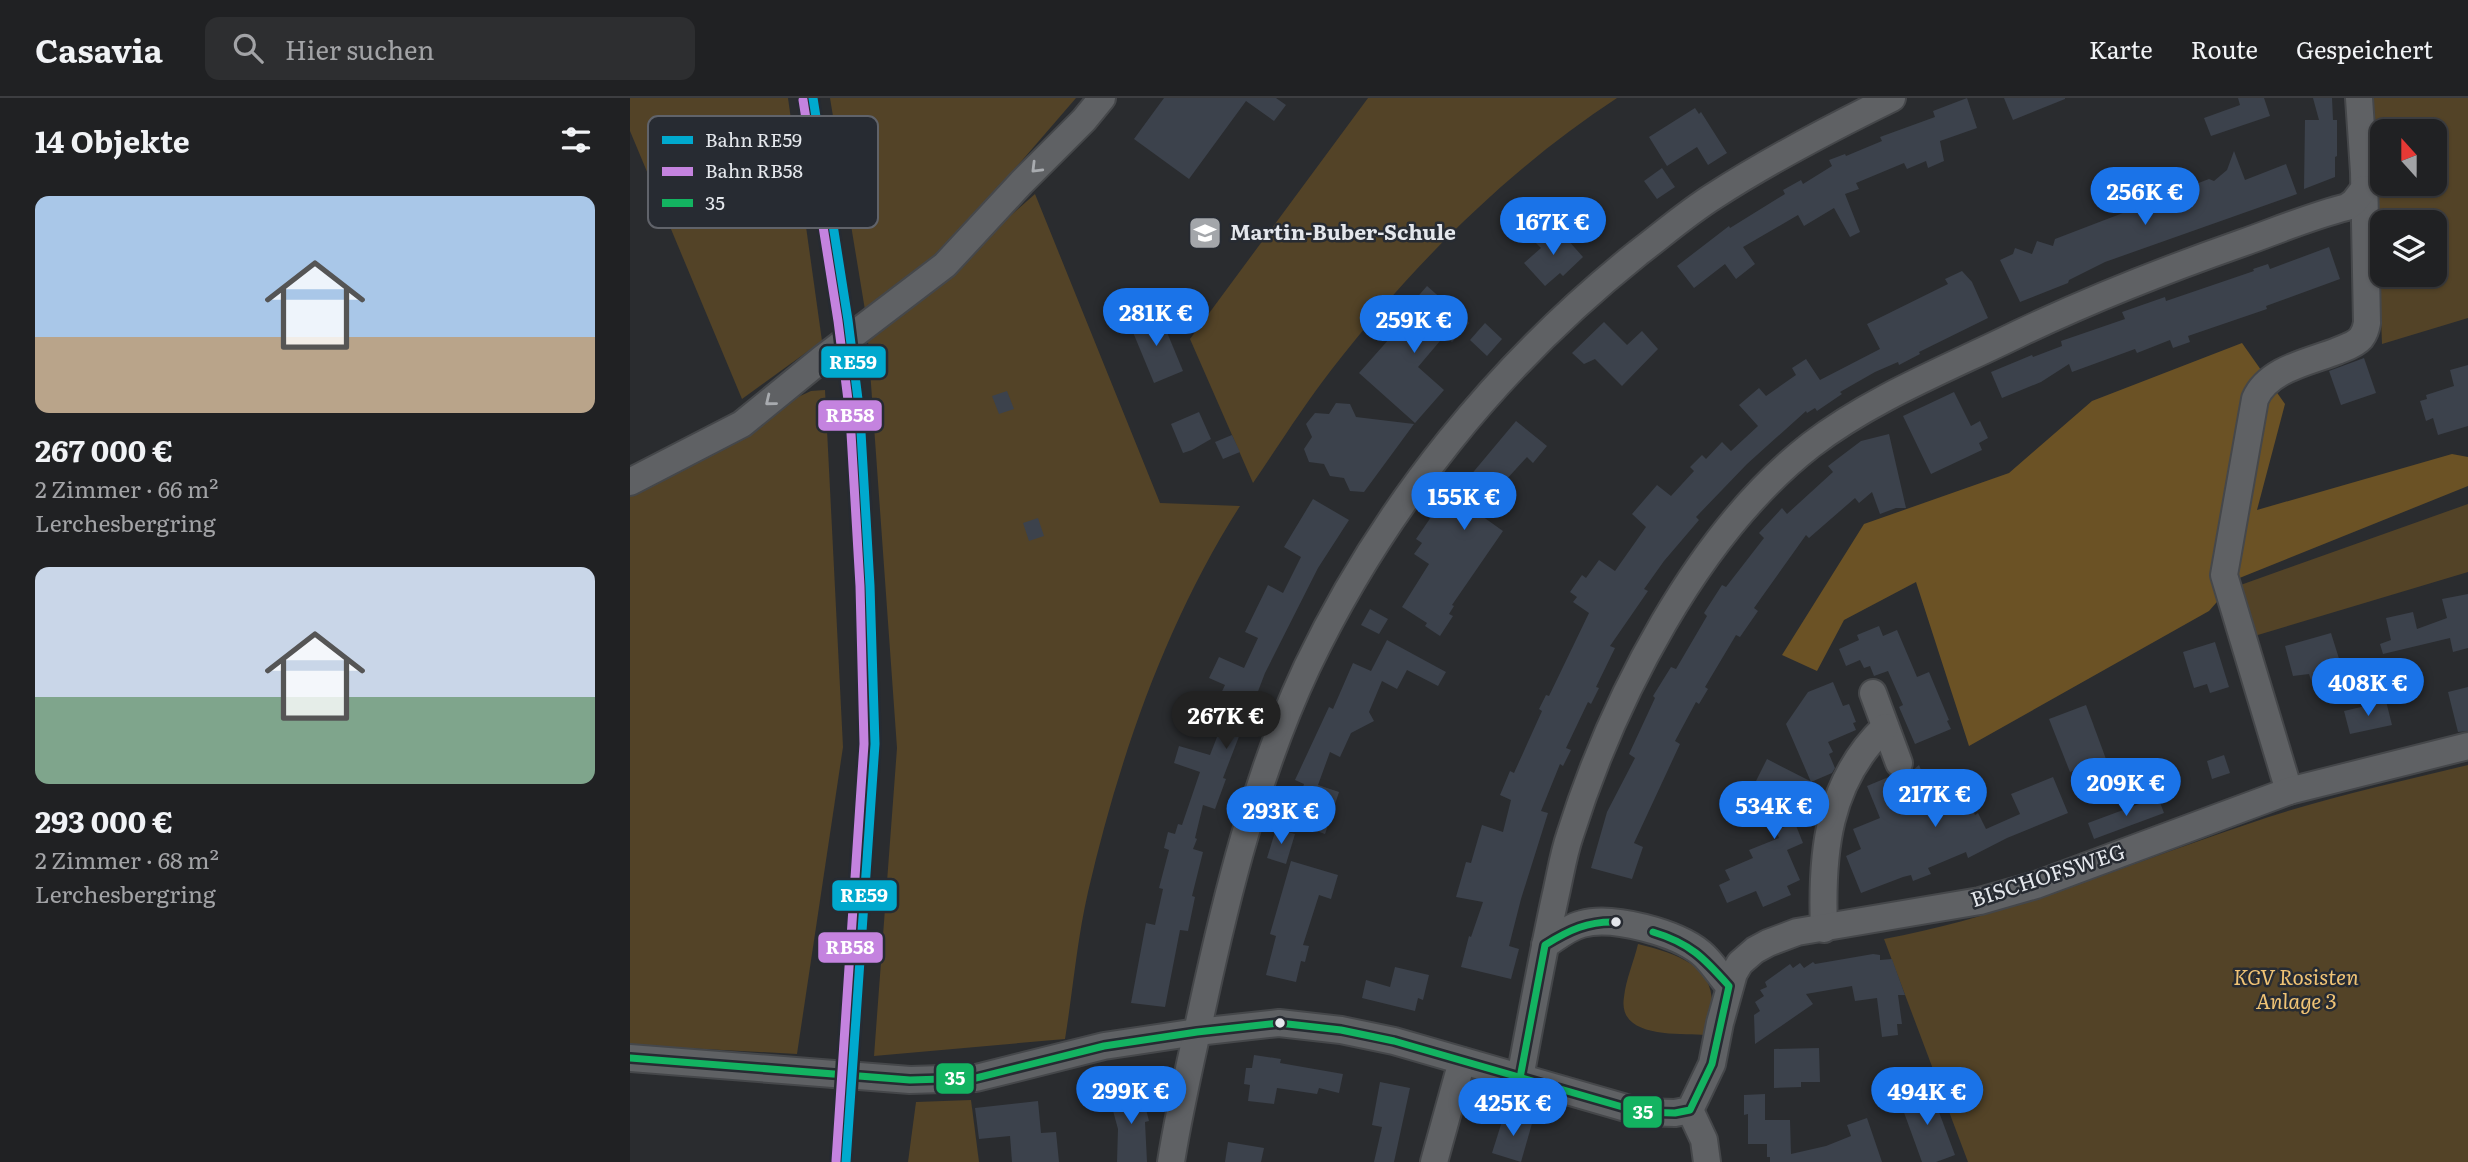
<!DOCTYPE html>
<html lang="de">
<meta charset="utf-8">
<style>
body{margin:0;font-family:Literata,serif;background:#2d2e30;color:#f1f3f6;height:100vh;display:flex;flex-direction:column;font-size:26px;white-space:nowrap}
*{box-sizing:border-box;margin:0}
p{font-size:23px;color:#a2a3a6}
.icon{flex:none;width:38px;height:38px;fill:none;stroke:currentColor;stroke-width:2;stroke-linecap:round;stroke-linejoin:round}
.map{position:relative;flex:1;overflow:hidden}
.details{display:flex;flex-direction:column;background:#202123;width:630px}
.details>*{flex:none}
.needle{width:46px;rotate:339deg}
.buttons{position:absolute;left:1740px;top:21px;display:grid;gap:14px}
.buttons a{display:grid;place-items:center;width:77px;height:77px;border-radius:14px;background:#202123;box-shadow:0 2px 5px #0004,0 0 0 2px #3d3e41;font-size:35px}
.price{position:absolute;translate:-50% -60px;padding:0 16px;border-radius:24px;background:#1a73e8;color:#fff;font-size:23px;line-height:46px;filter:drop-shadow(0 2px 4px #0008)}
.price::after{content:'';position:absolute;left:50%;top:42px;width:21px;height:16px;margin-left:-10px;background:inherit;clip-path:polygon(0 0,100% 0,50% 100%)}
.price.active{background:#222;color:#fff}
ul{padding:0;list-style:none}
li{display:grid;align-content:center;gap:14px;height:371px;padding:0 35px}
li span{display:grid;place-items:center;height:217px;border-radius:14px;color:#555}
li>.icon{margin-inline-start:auto}
span .icon{width:126px;height:126px;fill:#fffc;stroke-width:1}
li b{font-size:30px}
h2{display:flex;justify-content:space-between;align-items:center;height:84px;padding:0 35px;font-size:30px}
header{display:flex;align-items:center;gap:42px;box-sizing:border-box;height:98px;padding:0 35px;background:#202123;border-bottom:2px solid #3d3e41}
header strong{font-size:33px}
nav{display:flex;gap:38px;margin-inline-start:auto;font-size:24px}
.search{width:490px;height:63px;background:#2d2e30;display:flex;align-items:center;gap:18px;box-sizing:border-box;padding:0 24px;border-radius:14px;color:#a2a3a6;font-size:26px}
main{display:flex;flex:1;min-height:0}
.map>svg:first-child{display:block}
.green{fill:#534327;fill-rule:evenodd}
.forest{fill:#6b5225}
.building{fill:#3c424c}
.lines{fill:none;stroke-linecap:round;stroke-linejoin:round}
.minor-casing{stroke:#45474a;stroke-width:30}
.minor{stroke:#5f6164;stroke-width:26}
.bus-1-casing{stroke:#272b32;stroke-width:12}
.bus-1{stroke:#13b361;stroke-width:7}
.rail-1-casing{stroke:#272b32;stroke-width:14}
.rail-2-casing{stroke:#272b32;stroke-width:14}
.rail-1{stroke:#00a9ce;stroke-width:9}
.rail-2{stroke:#c483df;stroke-width:9}
.oneway{stroke:#a8abaf}
.bus-dot{fill:#e4e7ec;stroke:#272b32;stroke-width:2.5}
.labels{text-anchor:middle;stroke-width:5;stroke-linejoin:round;paint-order:stroke}
.poi-label{font-size:21px;font-weight:bold;fill:#e4e7ec;stroke:#272b32;text-anchor:start}
.street-label{font-size:21px;fill:#e4e7ec;stroke:#272b32}
.park-label{font-size:21px;font-style:italic;fill:#f0c375;stroke:#272b32}
.key{fill:#272b32;stroke:#60636a;stroke-width:2}
.key-label{font-size:19px;fill:#e4e7ec}
.line-badge{stroke:#272b32;stroke-width:2.5}
.badge-label{font-size:19px;text-anchor:middle;font-weight:bold;fill:#fff}
</style>
<header>
<strong>Casavia</strong>
<div class="search"><svg class="icon" aria-label="search" viewBox="0 0 24 24"><circle cx="10" cy="10" r="6"/><path d="M15 15l6 6"/></svg>Hier suchen</div>
<nav><a>Karte</a><a>Route</a><a>Gespeichert</a></nav>
</header>
<main>
<section class="details">
<h2>14 Objekte<svg class="icon" aria-label="filters" viewBox="0 0 24 24"><path d="M4 7h16M4 17h16"/><circle cx="9" cy="7" r="2"/><circle cx="15" cy="17" r="2"/></svg></h2>
<ul>
<li><span style="background:linear-gradient(#a9c7e8 65%,#b9a48a 0)"><svg class="icon" aria-label="home" viewBox="0 0 24 24"><path d="M3 11l9-7 9 7M6 9v11h12V9"/></svg></span><div><b>267 000 €</b><p>2 Zimmer · 66 m²</p><p>Lerchesbergring</p></div></li>
<li><span style="background:linear-gradient(#c9d6e8 60%,#7fa58c 0)"><svg class="icon" aria-label="home" viewBox="0 0 24 24"><path d="M3 11l9-7 9 7M6 9v11h12V9"/></svg></span><div><b>293 000 €</b><p>2 Zimmer · 68 m²</p><p>Lerchesbergring</p></div></li>
</ul>
</section>
<div class="map">
<svg width="1838" height="1064" viewBox="0 0 1838 1064">
<rect width="100%" height="100%" fill="#2a2c2f"/>
<g class="green">
<polygon points="0,0 158,0 192,243 112,301 0,33"/>
<polygon points="200,0 446,0 302,167 235,212"/>
<path d="M 738,0 L 987,0 C 877,72 782,168 702,271 C 674,307 649,347 623,385 L 560,241 Z"/>
<path d="M 1743,0 L 1838,0 L 1838,220 L 1752,246 ZM 1752,33 L 1804,33 L 1804,86 L 1752,86 ZM 1752,124 L 1804,124 L 1804,177 L 1752,177 Z"/>
<path d="M 405,96 L 530,405 L 610,408 C 536,524 489,660 458,794 C 447,842 443,892 435,941 L 244,958 L 267,650 L 238,244 Z"/>
<polygon points="195,292 213,649 167,956 0,947 0,391 157,304 181,293"/>
<polygon points="1838,406 1838,474 1621,539 1605,489"/>
<path d="M 1838,667 L 1838,1064 L 1338,1064 L 1254,841 C 1380,818 1497,766 1618,726 C 1689,701 1764,685 1838,667 Z"/>
<path d="M 1008,846 C 1061,859 1097,875 1076,937 C 1049,935 987,941 994,899 C 996,881 1004,863 1008,846 Z"/>
<polygon points="341,1002 349,1064 278,1064 286,1004"/>
</g>
<polygon class="forest" points="1612,245 1655,306 1627,412 1822,356 1838,359 1838,388 1607,481 1579,513 1339,648 1286,484 1214,522 1187,573 1152,557 1234,426 1379,375 1462,303"/>
<g class="building">
<polygon points="534,0 646,0 656,7 644,23 616,3 559,81 504,41"/>
<polygon points="1337,0 1347,30 1310,43 1314,63 1298,70 1296,63 1277,71 1274,65 1226,85 1229,91 1215,96 1230,134 1220,139 1204,110 1174,128 1168,117 1113,149 1125,166 1106,181 1095,166 1064,190 1047,168 1099,128 1100,130 1155,96 1153,92 1171,82 1173,86 1202,68 1199,62 1215,56 1216,58 1252,43 1250,39 1305,19 1303,13"/>
<polygon points="1374,0 1435,0 1435,1 1383,22"/>
<polygon points="1608,0 1634,0 1640,18 1581,38 1574,20 1610,7"/>
<polygon points="1683,0 1702,0 1703,22 1707,22 1707,58 1705,59 1705,79 1674,91 1675,22 1689,22"/>
<polygon points="1065,10 1069,16 1071,14 1097,55 1078,67 1067,49 1037,68 1019,39"/>
<polygon points="1604,53 1615,82 1656,66 1667,96 1475,164 1439,182 1438,185 1390,204 1370,162 1383,156 1385,150 1402,156 1407,143 1423,148 1425,141 1532,100 1540,88 1549,85 1558,89 1579,81 1584,83 1597,72"/>
<polygon points="1032,70 1045,89 1027,101 1014,83"/>
<polygon points="929,132 953,159 933,178 930,175 915,188 894,165 911,150 905,144 917,133 922,138"/>
<polygon points="1699,149 1710,181 1636,208 1637,211 1558,238 1560,244 1543,250 1540,242 1507,255 1505,251 1442,274 1439,266 1411,284 1372,300 1361,274 1402,257 1403,259 1432,248 1431,243 1495,221 1492,214 1535,199 1536,203 1624,173 1623,171 1638,166 1640,171"/>
<polygon points="1332,173 1342,184 1358,220 1289,254 1290,256 1269,267 1268,264 1245,274 1210,294 1212,296 1187,313 1185,310 1177,315 1176,313 1117,366 1066,419 1069,422 1034,463 1014,491 1018,493 980,548 985,550 966,589 969,590 961,606 958,604 936,650 941,652 933,668 930,666 911,713 918,715 891,801 879,848 889,851 881,881 831,869 839,838 841,839 853,804 826,799 836,764 841,765 852,727 873,734 881,702 870,697 880,673 884,675 912,613 909,611 916,597 919,598 959,515 943,504 947,499 940,494 952,477 956,480 969,462 985,473 1016,429 1002,416 1027,387 1041,398 1064,373 1060,369 1072,357 1076,361 1092,344 1101,353 1128,328 1109,307 1129,290 1136,298 1166,277 1162,270 1176,261 1190,282 1250,251 1237,226 1318,186 1315,181"/>
<polygon points="797,188 839,225 822,244 815,237 788,269 814,292 785,325 729,275 775,223 770,219"/>
<polygon points="529,215 553,273 524,285 500,227"/>
<polygon points="974,224 997,247 1012,233 1028,251 992,288 965,261 954,266 942,255"/>
<polygon points="855,225 872,241 857,258 840,242"/>
<polygon points="1734,260 1746,295 1711,307 1699,273"/>
<polygon points="1838,267 1838,328 1808,337 1803,320 1796,323 1790,303 1797,301 1796,297 1824,288 1820,272"/>
<polygon points="377,293 384,311 369,316 362,298"/>
<polygon points="1324,294 1341,328 1350,323 1358,340 1349,345 1352,352 1301,376 1273,318"/>
<polygon points="706,305 720,306 726,319 784,326 734,394 720,393 714,380 700,378 694,366 679,364 674,351 682,339 676,326 685,315 699,316"/>
<polygon points="569,314 581,341 562,352 553,355 541,326"/>
<polygon points="886,323 917,348 903,365 897,359 875,383 869,379 842,411 873,433 822,507 824,508 819,516 823,518 810,538 795,528 797,525 772,509 799,466 784,456 792,445 786,441 810,406 814,409"/>
<polygon points="1259,336 1276,410 1266,410 1250,416 1242,394 1229,405 1225,400 1179,440 1176,437 1124,510 1128,513 1110,539 1106,537 1075,589 1078,591 1069,606 1066,604 1045,643 1050,646 1004,745 1013,749 1002,781 961,770 977,714 1005,660 999,656 1025,600 1023,598 1041,569 1046,571 1077,518 1074,515 1092,487 1096,489 1134,440 1129,435 1152,410 1157,416 1203,374 1198,368 1231,343"/>
<polygon points="602,337 610,354 593,361 585,344"/>
<polygon points="683,401 719,422 688,470 635,575 627,596 622,594 608,626 613,628 593,680 596,681 585,711 573,707 565,740 567,741 563,751 573,754 562,798 565,799 558,833 550,832 535,909 501,905 516,825 525,827 533,791 529,790 539,752 534,750 538,734 545,736 548,726 552,727 570,674 544,665 549,648 580,657 594,621 592,620 595,613 585,608 595,587 579,580 589,559 614,570 628,540 615,534 638,487 653,495 671,459 654,449"/>
<polygon points="408,420 414,438 399,443 393,425"/>
<polygon points="1838,496 1838,550 1823,554 1820,540 1753,556 1750,546 1761,542 1756,520 1783,514 1787,531 1817,520 1812,501"/>
<polygon points="740,511 758,521 749,536 731,527"/>
<polygon points="1249,528 1253,538 1267,532 1287,579 1299,574 1319,622 1317,623 1321,631 1285,646 1269,609 1273,607 1258,573 1244,578 1240,568 1234,570 1230,562 1216,568 1209,551 1229,542 1227,537"/>
<polygon points="1701,535 1711,567 1705,569 1706,575 1681,582 1679,576 1663,578 1655,548"/>
<polygon points="757,542 816,574 808,588 777,572 767,591 752,583 739,614 744,623 721,635 710,659 700,654 688,687 709,694 695,736 661,724 674,686 665,682 699,609 703,611 723,565 741,573"/>
<polygon points="1585,544 1599,589 1580,595 1577,586 1564,590 1553,554"/>
<polygon points="1203,584 1213,608 1219,606 1226,624 1223,625 1226,632 1198,644 1203,654 1199,656 1205,670 1202,675 1181,684 1156,626 1178,594"/>
<polygon points="1838,589 1838,633 1828,634 1818,594"/>
<polygon points="1756,603 1762,627 1720,636 1714,613"/>
<polygon points="1456,607 1476,661 1440,674 1419,621"/>
<polygon points="1594,657 1600,675 1582,681 1577,663"/>
<polygon points="1137,661 1180,683 1189,706 1183,708 1187,716 1165,725 1173,745 1157,752 1170,782 1157,788 1161,797 1133,809 1126,793 1097,805 1089,787 1100,782 1095,772 1123,760 1119,752 1149,740 1146,733 1159,727 1146,695 1125,685"/>
<polygon points="1289,667 1309,716 1339,703 1345,717 1348,715 1356,731 1390,716 1381,696 1423,679 1438,715 1377,740 1338,760 1336,754 1298,770 1301,776 1283,783 1281,777 1273,779 1231,795 1216,758 1231,751 1223,731 1250,720 1237,688 1261,678 1267,681 1275,679"/>
<polygon points="1528,699 1534,715 1464,741 1458,725"/>
<polygon points="646,731 665,736 656,766 637,760"/>
<polygon points="661,763 708,777 701,801 689,797 673,847 679,848 675,864 671,863 666,884 636,877 646,838 640,836"/>
<polygon points="1243,856 1250,857 1250,862 1262,861 1275,897 1268,897 1272,926 1267,926 1268,937 1252,939 1247,900 1225,903 1222,888 1176,896 1183,906 1125,946 1124,917 1130,913 1125,904 1134,898 1130,892 1137,889 1135,884 1160,866 1163,870 1170,865 1174,870 1183,864 1185,866"/>
<polygon points="765,869 799,877 793,902 788,900 785,913 732,900 736,882 760,889"/>
<polygon points="1189,950 1190,984 1171,984 1171,989 1144,990 1144,951"/>
<polygon points="624,957 651,961 650,965 713,976 709,995 689,990 687,996 647,990 644,1006 618,1003 620,987 614,986 616,970 622,970"/>
<polygon points="750,984 780,990 764,1064 744,1064 752,1029 742,1027"/>
<polygon points="1300,990 1325,1057 1306,1064 1292,1064 1272,1009 1277,1007 1274,998"/>
<polygon points="511,991 519,1023 515,1024 517,1064 487,1064 488,1031 479,998"/>
<polygon points="1135,996 1135,1022 1160,1022 1161,1056 1196,1048 1221,1038 1217,1027 1237,1020 1252,1064 1140,1064 1140,1059 1137,1059 1137,1046 1118,1046 1118,1016 1114,1017 1114,997"/>
<polygon points="408,1003 411,1035 426,1034 429,1064 382,1064 380,1038 349,1041 345,1010"/>
<polygon points="874,1017 903,1022 891,1064 862,1055"/>
<polygon points="598,1044 634,1050 631,1064 595,1064"/>
</g>
<g class="lines">
<defs>
<g id="minor">
<polyline points="0,384 112,326 193,260 315,167 391,85 454,22 472,0"/>
<polyline points="1243,595 1269,665"/>
<path d="M 1659,693 L 1594,477 L 1625,301 C 1638,271 1679,264 1707,253 C 1714,250 1725,247 1731,240 C 1734,236 1736,231 1737,225 L 1734,74 L 1729,0"/>
<path d="M 1194,831 C 1191,756 1197,684 1255,629"/>
<path d="M 915,847 C 926,840 939,829 952,826 C 982,817 1047,835 1071,855 C 1082,864 1089,877 1099,888"/>
<polyline points="0,960 280,982 346,980 474,948 567,934 649,925 711,932 764,943 1010,1014 1045,1015 1060,1012 1082,966 1090,925 1104,875 1110,865 1125,852 1138,845 1167,834 1350,803 1406,787 1659,693 1838,648"/>
<path d="M 890,980 C 901,920 912,860 925,800 C 930,779 933,757 940,737 C 983,601 1067,436 1181,347 C 1242,300 1319,270 1388,236 C 1461,201 1535,172 1612,145 C 1646,133 1681,118 1717,109 L 1724,104 L 1734,91"/>
<polyline points="1060,1012 1074,1042 1077,1064"/>
<path d="M 541,1064 C 549,1013 561,962 572,911 C 597,795 626,678 677,569 C 754,408 869,266 1008,155 C 1033,136 1057,115 1084,98 C 1141,61 1201,30 1262,0"/>
<polyline points="804,1064 832,963"/>
</g>
</defs>
<use href="#minor" class="minor-casing"/>
<use href="#minor" class="minor"/>
<defs>
<g id="bus-1">
<path d="M 0,960 L 280,982 L 346,980 L 474,948 L 567,934 L 649,925 L 711,932 L 764,943 L 1010,1014 L 1045,1015 L 1060,1012 L 1082,966 L 1099,888 C 1074,860 1060,845 1023,834"/>
<path d="M 890,980 L 915,847 C 939,832 958,823 986,824"/>
</g>
</defs>
<use href="#bus-1" class="bus-1-casing"/>
<use href="#bus-1" class="bus-1"/>
<defs>
<polyline id="rail-1" points="183,0 218,222 230,317 240,488 245,646 216,1064"/>
<polyline id="rail-2" points="173,2 208,223 220,318 230,488 234,646 206,1063"/>
</defs>
<use href="#rail-1" class="rail-1-casing"/>
<use href="#rail-2" class="rail-2-casing"/>
<use href="#rail-1" class="rail-1"/>
<use href="#rail-2" class="rail-2"/>
</g>
<defs><path id="oneway-chevron" d="M-2-3.5L2.5 0L-2 3.5" fill="none" stroke-width="1.6" stroke-linecap="round" stroke-linejoin="round" transform="scale(1.75)"/></defs>
<g class="oneway">
<use href="#oneway-chevron" transform="translate(406 70) rotate(135)"/>
<use href="#oneway-chevron" transform="translate(140 303) rotate(141)"/>
</g>
<defs>
<symbol id="school-square" viewBox="-11 -11 22 22"><rect x="-9" y="-9" width="18" height="18" rx="4" fill="#a3a6aa" stroke="#272b32"/><path d="M0-5L7-2L0 1L-7-2ZM-4 1L0 2.5L4 1V4Q0 6-4 4Z" fill="#fff"/></symbol>
</defs>
<g fill-rule="evenodd">
<use href="#school-square" x="556" y="116" width="38" height="38"/>
</g>
<g class="bus-dot">
<circle cx="986" cy="824" r="6"/>
<circle cx="650" cy="925" r="6"/>
</g>
<g class="labels">
<g class="poi-label">
<text x="600" y="142">Martin-Buber-Schule</text>
</g>
<g class="street-label">
<text transform="translate(1418 778) rotate(-18)" y="7">BISCHOFSWEG</text>
</g>
<g class="park-label">
<text x="1666" y="887">KGV Rosisten<tspan x="1666" dy="24">Anlage 3</tspan></text>
</g>
</g>
<rect x="18" y="18" width="230" height="112" rx="10" class="key"/>
<rect x="32" y="38" width="31" height="8" fill="#00a9ce"/>
<rect x="32" y="69" width="31" height="9" fill="#c483df"/>
<rect x="32" y="101" width="31" height="8" fill="#13b361"/>
<g class="key-label">
<text x="75" y="49">Bahn RE59</text>
<text x="75" y="80">Bahn RB58</text>
<text x="75" y="112">35</text>
</g>
<g class="line-badge">
<rect x="190" y="247" width="67" height="34" rx="7" fill="#00a9ce"/>
<rect x="187" y="301" width="66" height="33" rx="7" fill="#c483df"/>
<rect x="201" y="781" width="67" height="33" rx="7" fill="#00a9ce"/>
<rect x="187" y="833" width="67" height="33" rx="7" fill="#c483df"/>
<rect x="305" y="964" width="40" height="33" rx="7" fill="#13b361"/>
<rect x="992" y="997" width="41" height="34" rx="7" fill="#13b361"/>
</g>
<g class="badge-label">
<text x="223" y="271">RE59</text>
<text x="220" y="324">RB58</text>
<text x="234" y="804">RE59</text>
<text x="220" y="856">RB58</text>
<text x="325" y="987">35</text>
<text x="1013" y="1021">35</text>
</g>
</svg>
<div class="buttons">
<a><svg class="needle" viewBox="-14 -14 28 28"><path d="M0-13l5 13h-10z" fill="#e53935"/><path d="M0 13l5-13h-10z" fill="#a2a3a6"/></svg></a>
<a><svg class="icon" aria-label="layers" viewBox="0 0 24 24"><path d="M12 4l9 5-9 5-9-5zM3 14l9 5 9-5"/></svg></a>
</div>
<b class="price" style="left:1515px;top:129px">256K €</b>
<b class="price" style="left:923px;top:159px">167K €</b>
<b class="price" style="left:526px;top:250px">281K €</b>
<b class="price" style="left:784px;top:257px">259K €</b>
<b class="price" style="left:834px;top:434px">155K €</b>
<b class="price" style="left:1738px;top:620px">408K €</b>
<b class="price active" style="left:596px;top:653px">267K €</b>
<b class="price" style="left:1496px;top:720px">209K €</b>
<b class="price" style="left:1305px;top:731px">217K €</b>
<b class="price" style="left:1144px;top:743px">534K €</b>
<b class="price" style="left:651px;top:748px">293K €</b>
<b class="price" style="left:501px;top:1028px">299K €</b>
<b class="price" style="left:1297px;top:1029px">494K €</b>
<b class="price" style="left:883px;top:1040px">425K €</b>
</div>
</main>
